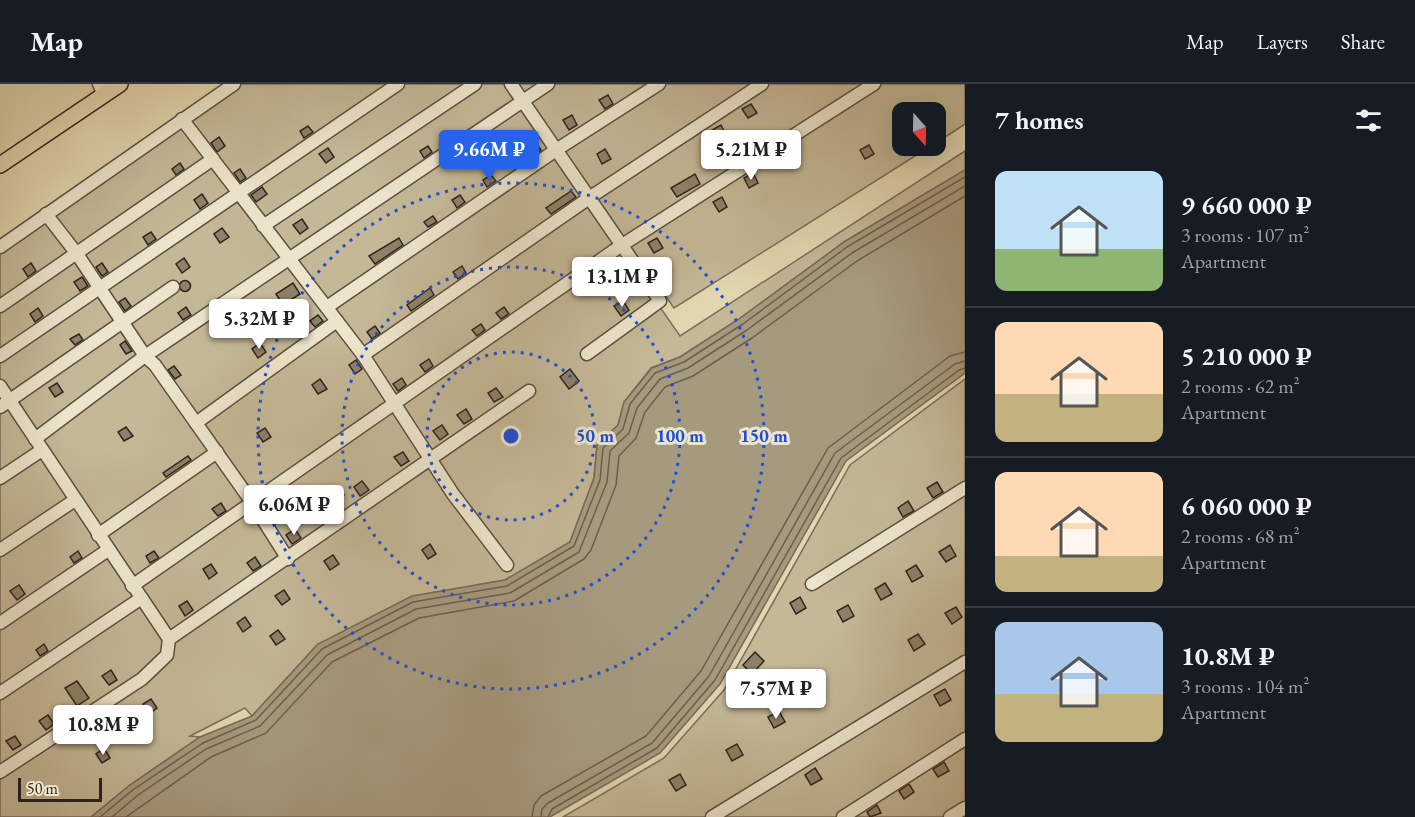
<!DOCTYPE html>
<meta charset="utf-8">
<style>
body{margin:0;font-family:"EB Garamond",serif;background:#242831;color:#f1f3f6;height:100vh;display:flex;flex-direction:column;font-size:22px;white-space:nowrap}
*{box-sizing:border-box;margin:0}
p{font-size:20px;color:#9ea1a6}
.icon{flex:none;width:33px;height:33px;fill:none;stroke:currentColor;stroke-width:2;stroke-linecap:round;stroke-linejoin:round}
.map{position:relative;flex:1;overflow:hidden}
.side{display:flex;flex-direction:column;background:#171b24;width:450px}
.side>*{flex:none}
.needle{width:39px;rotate:160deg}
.fabs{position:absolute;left:892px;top:18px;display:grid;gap:12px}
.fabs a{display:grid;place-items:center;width:54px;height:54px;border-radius:12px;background:#171b24;box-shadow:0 6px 24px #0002;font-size:30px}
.scale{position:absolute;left:18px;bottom:15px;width:84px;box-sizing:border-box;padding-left:6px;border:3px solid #31231c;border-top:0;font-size:16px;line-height:21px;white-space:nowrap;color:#31231c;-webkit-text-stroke:4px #ece5cc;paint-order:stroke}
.price{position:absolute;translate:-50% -51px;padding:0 14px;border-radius:6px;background:#fff;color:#222;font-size:20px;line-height:39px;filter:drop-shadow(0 2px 3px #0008)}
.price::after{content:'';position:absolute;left:50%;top:36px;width:18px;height:14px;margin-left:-9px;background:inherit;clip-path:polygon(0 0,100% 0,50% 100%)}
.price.selected{background:#2563eb;color:#fff}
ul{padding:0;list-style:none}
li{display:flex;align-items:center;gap:18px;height:150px;padding:0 30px}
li+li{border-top:2px solid #363941}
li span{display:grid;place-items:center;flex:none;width:168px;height:120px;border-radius:12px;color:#555}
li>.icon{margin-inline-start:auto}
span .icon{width:72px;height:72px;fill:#fffc;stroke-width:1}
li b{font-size:26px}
h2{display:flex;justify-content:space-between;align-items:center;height:72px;padding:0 30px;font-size:26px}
header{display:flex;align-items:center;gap:36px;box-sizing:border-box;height:84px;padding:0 30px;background:#171b24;border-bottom:2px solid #363941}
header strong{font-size:28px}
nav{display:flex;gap:33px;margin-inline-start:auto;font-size:21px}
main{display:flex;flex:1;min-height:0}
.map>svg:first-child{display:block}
.green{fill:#c4b897;stroke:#7a6e5a;stroke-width:1.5}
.water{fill:#a69a7e;stroke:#776a57;stroke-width:1.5}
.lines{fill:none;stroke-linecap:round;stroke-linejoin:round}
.shore{stroke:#6c5e4d;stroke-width:1.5}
.building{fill:#8d8169;stroke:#31231c;stroke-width:1.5}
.minor-casing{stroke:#5d5041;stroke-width:15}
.major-casing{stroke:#31231c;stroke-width:18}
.minor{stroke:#ece5cc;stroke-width:12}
.major{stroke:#e2d7b0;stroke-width:15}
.ring{fill:none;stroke:#1d4ed8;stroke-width:3;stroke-dasharray:3 6}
.centre{fill:#1d4ed8;stroke:#ece5cc;stroke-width:3}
.ring-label{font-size:18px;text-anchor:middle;font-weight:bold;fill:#1d4ed8;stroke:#ece5cc;stroke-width:6;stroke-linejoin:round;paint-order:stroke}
</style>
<header>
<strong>Map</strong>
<nav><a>Map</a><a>Layers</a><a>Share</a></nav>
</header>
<main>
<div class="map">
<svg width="965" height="733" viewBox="0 0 965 733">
<rect width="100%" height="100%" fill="#e2d7b0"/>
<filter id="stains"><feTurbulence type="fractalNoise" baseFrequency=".00333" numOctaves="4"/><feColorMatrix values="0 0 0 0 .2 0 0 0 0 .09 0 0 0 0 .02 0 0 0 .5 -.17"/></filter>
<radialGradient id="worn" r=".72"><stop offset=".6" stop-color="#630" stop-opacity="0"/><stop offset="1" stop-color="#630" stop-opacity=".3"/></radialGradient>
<g class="green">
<polygon points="240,0 505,0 680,252 965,67 965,86 844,158 739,235 680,273 651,284 624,318 618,341 597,361 594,394 570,458 505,496 472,502 318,560 252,632 245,624 190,652 200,653 130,701 91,733 0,733 0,166"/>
<polygon points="516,0 965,0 965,40 936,59 936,28 903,28 903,62 931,62 674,224"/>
<polygon points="965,295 965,733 563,733 664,674 724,606 850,381"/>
</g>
<polygon class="water" points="965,86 965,289 846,377 720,600 660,669 550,733 91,733 130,701 200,653 252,632 318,560 412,512 505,496 570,458 594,394 597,361 618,341 624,318 652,284 680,273 739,235 844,158"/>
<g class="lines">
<g class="shore">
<polyline points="100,733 134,705 203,659 256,636 322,565 413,518 507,502 574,462 600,396 603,364 623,345 630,320 655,289 684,278 743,240 847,163 965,93"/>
<polyline points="112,733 138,711 206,665 260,642 327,571 416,525 510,509 579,468 607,398 610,367 629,349 637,324 660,295 688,284 747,246 852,169 965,102"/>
<polyline points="126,733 211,673 266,649 332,578 419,534 514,517 584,475 591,466 616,401 619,372 636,354 645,328 665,303 693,292 752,254 857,177 965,112"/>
<polyline points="532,733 534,721 541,712 646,652 701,587 828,364 950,272 965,268"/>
<polyline points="541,733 542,725 548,719 652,659 709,592 835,369 955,280 965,277"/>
<polyline points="548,733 552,725 657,664 715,596 841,374 959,286 965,284"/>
</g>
</g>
<g class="building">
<polygon points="608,11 613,20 605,25 599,16"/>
<polygon points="751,20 757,29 748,34 742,25"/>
<polygon points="572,31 577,41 569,46 563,36"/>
<polygon points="721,41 726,51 718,56 712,46"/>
<polygon points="308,42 313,48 304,54 300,47"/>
<polygon points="219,53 225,62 217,68 211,59"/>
<polygon points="533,55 541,66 525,77 517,67"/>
<polygon points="869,61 874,70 865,75 860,66"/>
<polygon points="428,62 432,68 424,74 420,67"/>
<polygon points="328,64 334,73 326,79 319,70"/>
<polygon points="605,65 611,75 602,80 597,70"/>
<polygon points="180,79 184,85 176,91 172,85"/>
<polygon points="240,85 246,94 240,98 234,89"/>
<polygon points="753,89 758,99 749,104 744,94"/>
<polygon points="695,90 700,100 677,113 671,104"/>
<polygon points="491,91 496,97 487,103 483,96"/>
<polygon points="262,103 267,110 256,118 251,111"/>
<polygon points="571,107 576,113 551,130 546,124"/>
<polygon points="202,110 208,119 200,125 194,116"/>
<polygon points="460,111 465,118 457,124 452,116"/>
<polygon points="722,113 727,123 719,128 713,118"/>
<polygon points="433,132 437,138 428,143 424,138"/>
<polygon points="302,135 308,144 300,150 293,141"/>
<polygon points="222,144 229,153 220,159 214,150"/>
<polygon points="151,148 156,155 148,161 143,153"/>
<polygon points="399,154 403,161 375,180 369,172"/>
<polygon points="657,154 663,164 654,169 648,159"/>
<polygon points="184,174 190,183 182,189 176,180"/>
<polygon points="31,179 36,187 28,193 23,185"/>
<polygon points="102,179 108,188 102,192 96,183"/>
<polygon points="462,182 466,189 458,195 453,188"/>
<polygon points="82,193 88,202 80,207 74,198"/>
<circle cx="185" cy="202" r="5.5"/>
<polygon points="293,199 300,210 283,221 276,210"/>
<polygon points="430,204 434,211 411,227 407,221"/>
<polygon points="125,214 131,222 125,227 119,218"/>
<polygon points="623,217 629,226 621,232 614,222"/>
<polygon points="186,223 191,231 183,236 178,229"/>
<polygon points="504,223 509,230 501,235 496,229"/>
<polygon points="38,224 43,232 35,238 30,230"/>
<polygon points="318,231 323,237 315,243 310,237"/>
<polygon points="481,240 485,246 477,252 472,246"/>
<polygon points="375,242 380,249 372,255 367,248"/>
<polygon points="79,250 83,256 75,261 70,255"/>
<polygon points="125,257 132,267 126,270 120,261"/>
<polygon points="260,259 266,268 258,274 252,265"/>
<polygon points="429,275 433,282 425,288 420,281"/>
<polygon points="356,276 362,285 355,290 349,281"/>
<polygon points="174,282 181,291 175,295 168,286"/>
<polygon points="570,285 579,297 569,305 560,293"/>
<polygon points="402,294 406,301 398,307 393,300"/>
<polygon points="320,295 327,305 318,310 312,301"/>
<polygon points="57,299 63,308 55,313 49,304"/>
<polygon points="496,304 503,313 494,318 488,309"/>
<polygon points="466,325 472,335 464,340 457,331"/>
<polygon points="442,341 448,350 440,356 433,347"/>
<polygon points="126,343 133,352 124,357 118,348"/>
<polygon points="265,344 271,353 263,358 257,349"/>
<polygon points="403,368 409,377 401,382 394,373"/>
<polygon points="188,372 191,376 166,393 163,389"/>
<polygon points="362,397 369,406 360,412 354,403"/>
<polygon points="937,398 943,408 933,414 927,404"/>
<polygon points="338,402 344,411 327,422 321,413"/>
<polygon points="908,417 914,427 903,433 898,424"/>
<polygon points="221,419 226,427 218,432 212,425"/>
<polygon points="295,445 301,454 292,460 286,451"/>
<polygon points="430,460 436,470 428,475 422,466"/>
<polygon points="950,461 956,472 946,478 939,468"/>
<polygon points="78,467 82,474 74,479 70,473"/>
<polygon points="154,467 159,474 150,479 146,472"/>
<polygon points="333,471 339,480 330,486 324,477"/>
<polygon points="255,473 261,482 253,487 247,479"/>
<polygon points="211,480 217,489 209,495 203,485"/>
<polygon points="916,481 923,492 912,498 906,487"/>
<polygon points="885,499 892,510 881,516 875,505"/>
<polygon points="19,501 25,510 17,516 10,507"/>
<polygon points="284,506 290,515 282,521 275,512"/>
<polygon points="800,513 806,524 796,530 790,519"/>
<polygon points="187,517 193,526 185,532 179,522"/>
<polygon points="848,521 854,532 843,538 837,527"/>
<polygon points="956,523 962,533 952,540 945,529"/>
<polygon points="245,533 251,542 243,548 237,539"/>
<polygon points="278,546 285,555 276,561 270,552"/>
<polygon points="918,550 925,560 914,567 908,556"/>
<polygon points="44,560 48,567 40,572 36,566"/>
<polygon points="755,568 764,577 752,590 743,581"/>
<polygon points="111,586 117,596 109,601 102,592"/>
<polygon points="77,597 89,614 77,622 65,604"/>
<polygon points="945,605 951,616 940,622 934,611"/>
<polygon points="817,606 823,616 812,623 806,612"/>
<polygon points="151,615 157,624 149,630 143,620"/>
<polygon points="779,627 785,638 774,644 768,633"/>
<polygon points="48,631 54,640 46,646 39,637"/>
<polygon points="15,652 21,661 13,666 6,657"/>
<polygon points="737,660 743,671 732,677 726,666"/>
<polygon points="104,664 110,674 102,679 96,670"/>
<polygon points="944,678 949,687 938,693 933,685"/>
<polygon points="815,684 822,695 811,701 805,691"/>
<polygon points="680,690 686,701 676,707 669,696"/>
<polygon points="909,700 914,708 904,715 899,707"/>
<polygon points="877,721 881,729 870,733 867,728"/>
</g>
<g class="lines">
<defs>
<g id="minor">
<polyline points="99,0 104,11"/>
<polyline points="511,0 660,217 587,270"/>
<polyline points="182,35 363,271 453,410 507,481"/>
<polyline points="46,130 77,170 145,272 155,281 251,417 288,475"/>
<polyline points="263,142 475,0"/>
<polyline points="0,163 234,0"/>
<polyline points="0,222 213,75"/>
<polyline points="327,223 556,66 659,0"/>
<polyline points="363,271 589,114 762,0"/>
<polyline points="0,272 398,0"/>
<polyline points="0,302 169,555 167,571 142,595 0,688"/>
<polyline points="0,323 173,203"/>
<polyline points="196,339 337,237"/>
<polyline points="35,355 145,272 548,0"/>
<polyline points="0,394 42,366"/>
<polyline points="98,451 217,368"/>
<polyline points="0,466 75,416"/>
<polyline points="812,500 965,404"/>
<polyline points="132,502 622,161 874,0"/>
<polyline points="0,539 108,466"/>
<polyline points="169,555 529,307"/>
<polyline points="0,609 140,515"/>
<polyline points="712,733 965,578"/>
<polyline points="843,733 965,655"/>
<polyline points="950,733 965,724"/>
</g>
<polyline id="major" points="0,81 120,0"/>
</defs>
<use href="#minor" class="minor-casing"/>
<use href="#major" class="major-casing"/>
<use href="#minor" class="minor"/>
<use href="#major" class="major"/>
</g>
<g class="ring">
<circle cx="511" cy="352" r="84"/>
<circle cx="511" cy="352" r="169"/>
<circle cx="511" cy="352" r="253"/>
</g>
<circle cx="511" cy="352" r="9" class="centre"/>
<g class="ring-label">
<text x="595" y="358">50 m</text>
<text x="680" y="358">100 m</text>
<text x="764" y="358">150 m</text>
</g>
<rect width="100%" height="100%" filter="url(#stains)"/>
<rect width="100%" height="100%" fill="url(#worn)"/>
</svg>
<div class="fabs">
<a><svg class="needle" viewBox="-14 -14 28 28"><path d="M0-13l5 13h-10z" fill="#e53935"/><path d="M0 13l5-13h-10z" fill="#9ea1a6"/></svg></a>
</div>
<div class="scale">50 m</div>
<b class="price selected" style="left:489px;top:97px">9.66M ₽</b>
<b class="price" style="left:751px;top:97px">5.21M ₽</b>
<b class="price" style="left:622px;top:224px">13.1M ₽</b>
<b class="price" style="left:259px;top:266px">5.32M ₽</b>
<b class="price" style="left:294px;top:452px">6.06M ₽</b>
<b class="price" style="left:776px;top:636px">7.57M ₽</b>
<b class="price" style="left:103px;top:672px">10.8M ₽</b>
</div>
<section class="side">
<h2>7 homes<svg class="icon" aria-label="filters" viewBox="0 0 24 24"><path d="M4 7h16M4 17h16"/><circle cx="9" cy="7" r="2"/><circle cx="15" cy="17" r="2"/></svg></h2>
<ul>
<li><span style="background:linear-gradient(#bfe0f5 65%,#8fb573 0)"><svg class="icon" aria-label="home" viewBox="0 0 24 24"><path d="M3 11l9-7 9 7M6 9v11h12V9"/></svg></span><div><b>9 660 000 ₽</b><p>3 rooms · 107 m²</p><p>Apartment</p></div></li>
<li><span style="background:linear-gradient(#ffd9b3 60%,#c2b280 0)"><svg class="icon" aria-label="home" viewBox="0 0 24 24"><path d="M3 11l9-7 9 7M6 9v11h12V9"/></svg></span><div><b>5 210 000 ₽</b><p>2 rooms · 62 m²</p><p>Apartment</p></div></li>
<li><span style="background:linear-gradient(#ffd9b3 70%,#c2b280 0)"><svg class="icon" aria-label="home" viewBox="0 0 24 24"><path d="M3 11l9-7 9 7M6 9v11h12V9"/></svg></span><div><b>6 060 000 ₽</b><p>2 rooms · 68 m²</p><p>Apartment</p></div></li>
<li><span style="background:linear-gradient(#a9c7e8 60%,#c2b280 0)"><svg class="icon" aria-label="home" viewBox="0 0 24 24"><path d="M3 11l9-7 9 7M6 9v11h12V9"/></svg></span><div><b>10.8M ₽</b><p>3 rooms · 104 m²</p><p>Apartment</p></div></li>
</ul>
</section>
</main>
